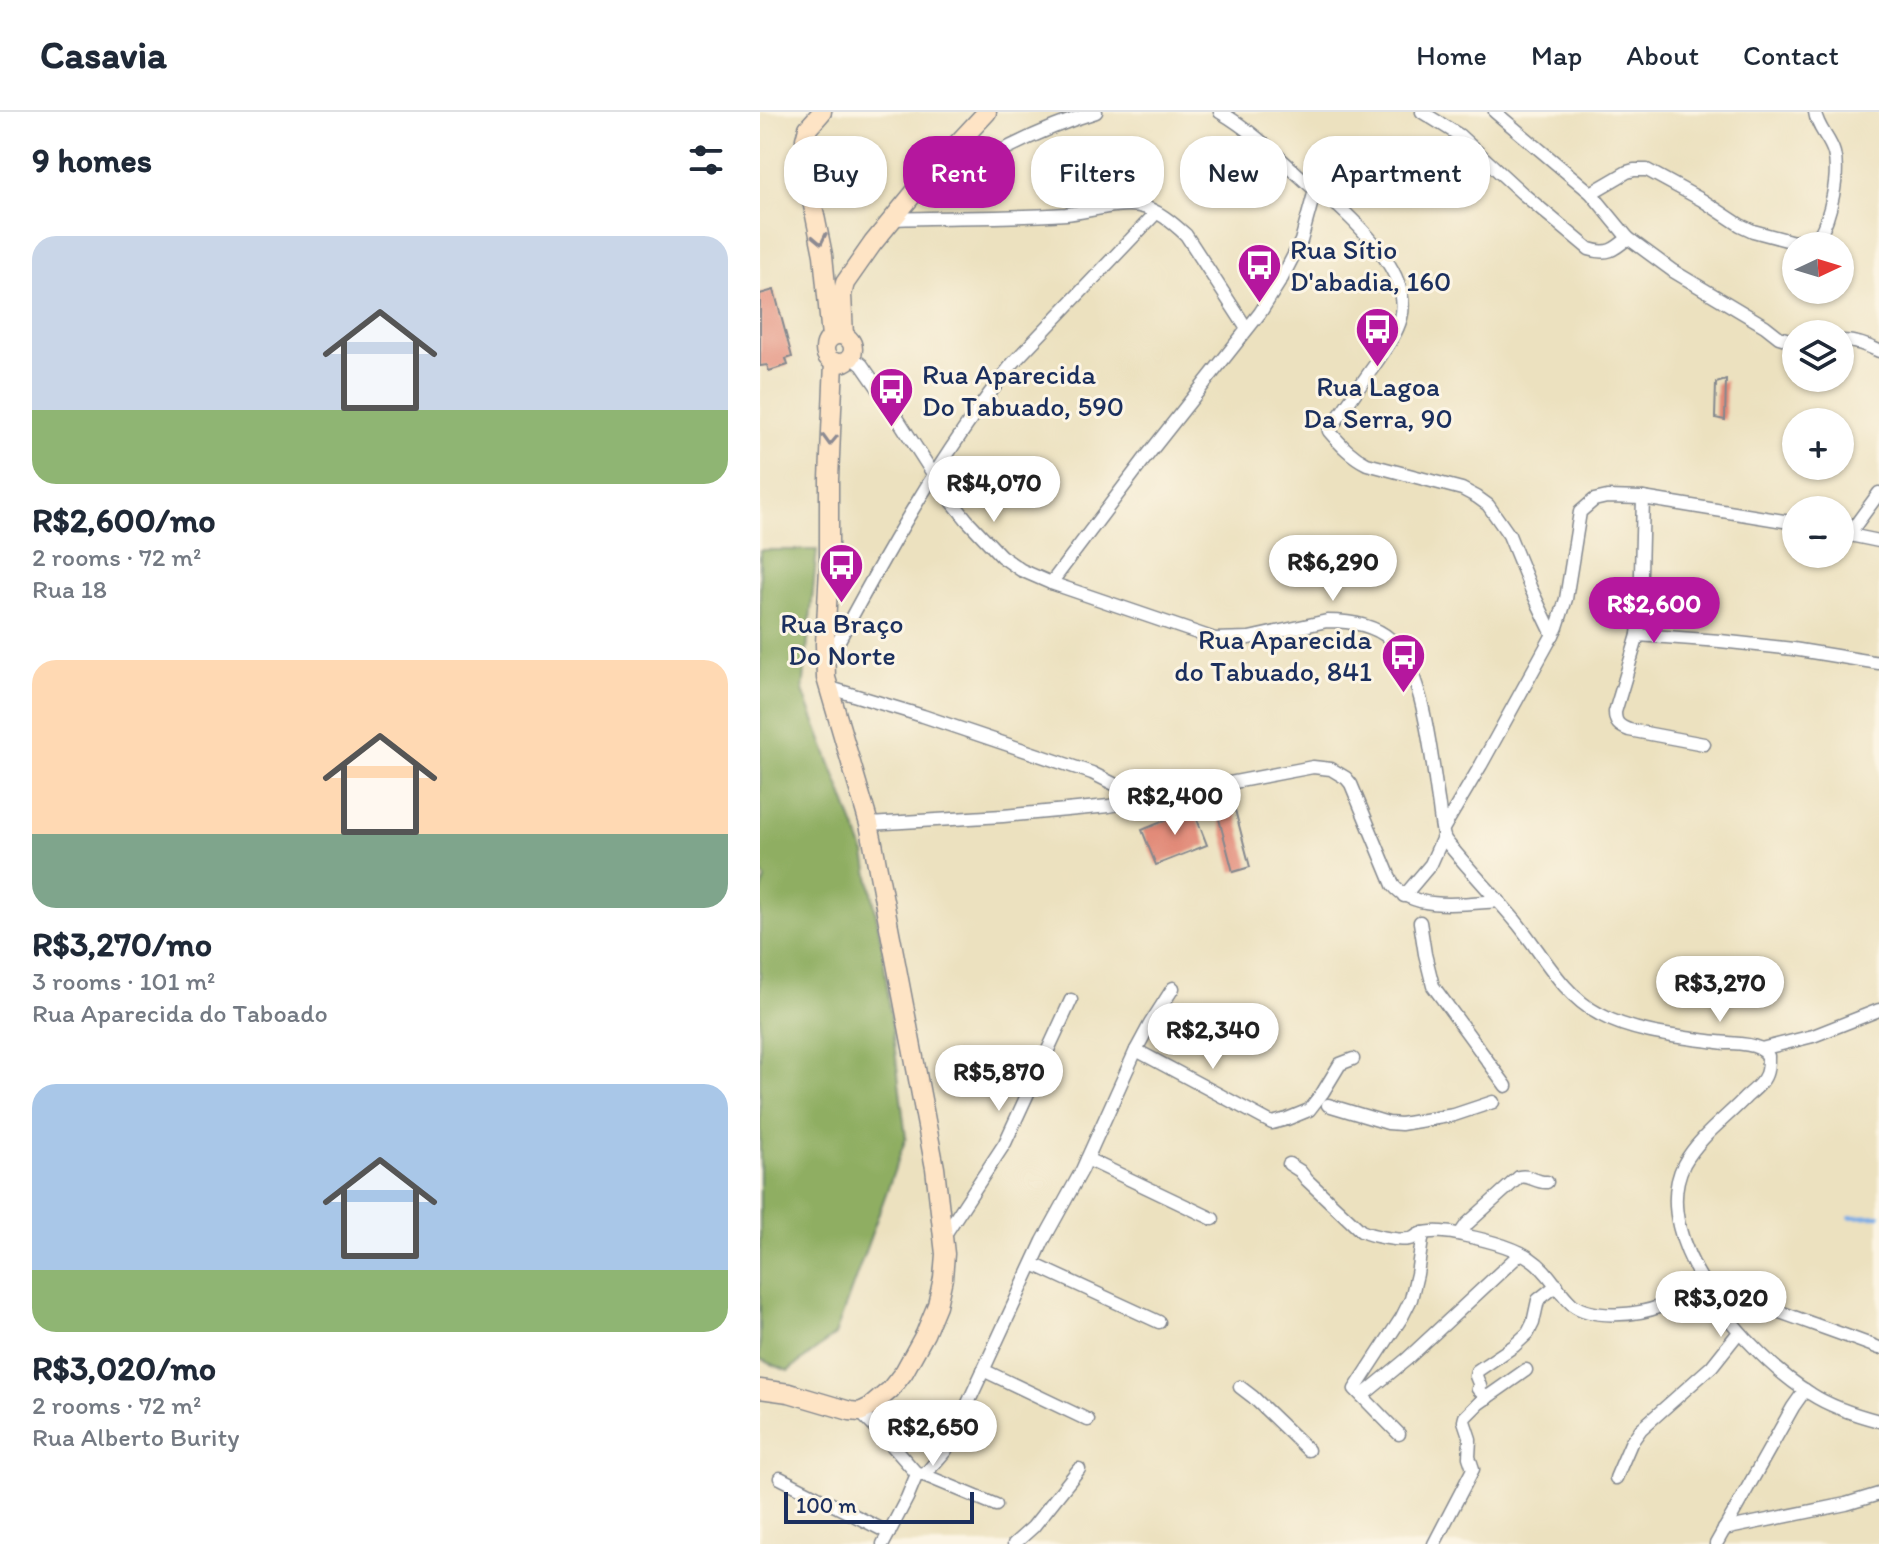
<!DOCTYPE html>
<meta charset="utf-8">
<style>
body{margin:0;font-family:Itim,sans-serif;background:#f2f2f3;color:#1f2937;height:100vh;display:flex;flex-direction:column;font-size:30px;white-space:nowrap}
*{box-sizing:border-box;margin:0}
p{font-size:26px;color:#747a83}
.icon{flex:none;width:44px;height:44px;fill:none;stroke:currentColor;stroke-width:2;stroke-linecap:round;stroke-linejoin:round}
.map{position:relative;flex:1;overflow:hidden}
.drawer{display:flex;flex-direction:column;background:#fff;width:760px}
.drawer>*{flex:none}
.hud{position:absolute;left:24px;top:24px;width:760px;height:72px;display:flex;gap:16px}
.needle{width:52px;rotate:86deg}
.buttons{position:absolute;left:1022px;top:120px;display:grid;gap:16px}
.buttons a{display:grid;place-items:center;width:72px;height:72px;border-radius:50%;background:#fff;box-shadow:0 2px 6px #0004;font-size:40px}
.scale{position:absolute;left:24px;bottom:20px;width:190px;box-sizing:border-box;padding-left:8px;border:4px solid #1b2f5e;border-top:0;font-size:22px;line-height:28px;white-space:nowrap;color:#1b2f5e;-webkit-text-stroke:6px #fcf5e5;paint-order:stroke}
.price{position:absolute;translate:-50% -68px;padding:0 18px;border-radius:28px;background:#fff;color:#222;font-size:26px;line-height:52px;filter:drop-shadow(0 2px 4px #0008)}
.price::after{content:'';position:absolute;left:50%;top:48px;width:24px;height:18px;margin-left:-12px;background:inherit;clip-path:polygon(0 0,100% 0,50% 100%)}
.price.selected{background:#b5179e;color:#fff}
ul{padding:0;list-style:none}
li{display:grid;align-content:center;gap:16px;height:424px;padding:0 32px}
li span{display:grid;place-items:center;height:248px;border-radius:24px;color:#555}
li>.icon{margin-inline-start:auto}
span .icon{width:144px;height:144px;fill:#fffc;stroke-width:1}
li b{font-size:34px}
h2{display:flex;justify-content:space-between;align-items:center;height:96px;padding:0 32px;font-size:34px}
.pill{padding:0 28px;border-radius:32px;background:#fff;box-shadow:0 2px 6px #0004;font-size:28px;line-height:72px}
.pill.selected{background:#b5179e;color:#fff}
header{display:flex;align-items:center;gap:48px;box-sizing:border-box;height:112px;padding:0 40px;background:#fff;border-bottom:2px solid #e0e1e3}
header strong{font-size:38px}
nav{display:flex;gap:44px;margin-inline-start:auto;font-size:28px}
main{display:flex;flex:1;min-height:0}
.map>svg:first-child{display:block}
.forest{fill:#8fae62;stroke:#556e60;stroke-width:2}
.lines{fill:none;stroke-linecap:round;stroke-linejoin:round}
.stream{stroke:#7aace6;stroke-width:4}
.building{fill:#e28b79}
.street-casing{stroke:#84888e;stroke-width:15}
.secondary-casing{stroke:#84888e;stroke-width:21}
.street{stroke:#fff;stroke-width:12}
.secondary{stroke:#fee4c5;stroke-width:18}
.oneway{stroke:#8c8a92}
.labels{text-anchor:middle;stroke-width:6;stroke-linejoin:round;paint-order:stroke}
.poi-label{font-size:28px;fill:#1b2f5e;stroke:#fcf5e5;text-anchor:start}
</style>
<header>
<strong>Casavia</strong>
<nav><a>Home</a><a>Map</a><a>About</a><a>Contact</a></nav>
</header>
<main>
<section class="drawer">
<h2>9 homes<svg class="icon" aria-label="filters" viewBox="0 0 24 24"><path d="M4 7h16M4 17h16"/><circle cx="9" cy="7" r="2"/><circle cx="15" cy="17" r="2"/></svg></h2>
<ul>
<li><span style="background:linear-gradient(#c9d6e8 70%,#8fb573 0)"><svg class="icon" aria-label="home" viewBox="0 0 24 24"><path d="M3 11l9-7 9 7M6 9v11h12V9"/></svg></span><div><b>R$2,600/mo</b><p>2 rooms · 72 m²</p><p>Rua 18</p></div></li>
<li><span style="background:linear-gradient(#ffd9b3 70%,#7fa58c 0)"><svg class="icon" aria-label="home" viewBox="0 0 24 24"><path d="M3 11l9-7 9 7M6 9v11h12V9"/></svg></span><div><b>R$3,270/mo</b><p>3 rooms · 101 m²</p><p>Rua Aparecida do Taboado</p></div></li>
<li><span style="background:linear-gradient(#a9c7e8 75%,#8fb573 0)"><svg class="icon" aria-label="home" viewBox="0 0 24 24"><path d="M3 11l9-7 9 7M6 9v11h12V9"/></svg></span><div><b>R$3,020/mo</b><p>2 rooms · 72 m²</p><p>Rua Alberto Burity</p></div></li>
</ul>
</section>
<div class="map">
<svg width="1119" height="1432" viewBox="0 0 1119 1432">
<rect width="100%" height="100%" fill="#fcf5e5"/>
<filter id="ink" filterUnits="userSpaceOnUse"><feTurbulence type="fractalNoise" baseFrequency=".0125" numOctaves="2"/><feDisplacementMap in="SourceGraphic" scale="16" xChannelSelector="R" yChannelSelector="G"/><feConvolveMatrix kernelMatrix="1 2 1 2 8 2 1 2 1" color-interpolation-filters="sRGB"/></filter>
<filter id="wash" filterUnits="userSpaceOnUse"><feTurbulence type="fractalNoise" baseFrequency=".006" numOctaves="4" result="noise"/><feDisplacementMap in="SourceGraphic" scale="32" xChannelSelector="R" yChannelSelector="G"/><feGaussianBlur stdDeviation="1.8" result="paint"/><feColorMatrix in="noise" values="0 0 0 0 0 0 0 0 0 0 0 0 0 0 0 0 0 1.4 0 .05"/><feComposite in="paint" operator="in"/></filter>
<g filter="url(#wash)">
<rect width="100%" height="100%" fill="#ece1bf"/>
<polygon class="forest" points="0,438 57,438 43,579 105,742 122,834 146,1026 75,1223 28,1259 0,1247 0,786 5,767 0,758"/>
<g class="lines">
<polyline class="stream" points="1090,1105 1119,1104"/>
</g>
<g id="blocks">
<g class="building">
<polygon points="14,178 32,245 26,247 28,253 9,259 7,253 0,254 0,182"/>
<polygon points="966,268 965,308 955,306 956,271"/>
<polygon points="433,697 447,733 396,753 382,718"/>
<polygon points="475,698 490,755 473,760 458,703"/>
</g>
</g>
</g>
<g filter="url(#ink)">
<use href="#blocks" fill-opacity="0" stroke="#84888e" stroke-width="2"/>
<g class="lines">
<defs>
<g id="street">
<path d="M 460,0 C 496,21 523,50 554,77 C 562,83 571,88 579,95 C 605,119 652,166 641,206 C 636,224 624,239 614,254 C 599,275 584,297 569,319 C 581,333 591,344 607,352 L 702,377 L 717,385 L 728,393 L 749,423 L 771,477 L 793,523"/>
<path d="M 662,0 L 699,23 L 762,81 L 829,137 C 848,143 854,138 868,126"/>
<polyline points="735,0 831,81 868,126 913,159 1005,214 1019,225 1036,230"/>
<path d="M 154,81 C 168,86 181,73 193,66 C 238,39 286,15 336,0"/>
<path d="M 831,81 L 867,60 L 874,58 L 887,58 L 942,88 L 980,113 L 993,119 L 1034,130 L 1059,124 C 1070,106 1080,63 1074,41 C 1070,26 1057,16 1055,0"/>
<path d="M 134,107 C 191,105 249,106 306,102 C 327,100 360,90 379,94 C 397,97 413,111 426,123 L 487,217"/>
<path d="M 1080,229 C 1094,228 1107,233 1119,239"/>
<path d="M 91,244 L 102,253 L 118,276 L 186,382 L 207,408 L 241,444 L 261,458 L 291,471 L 455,527 L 489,526 L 567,509 C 589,509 613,512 630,527 C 664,556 671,645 678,688 C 680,699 681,722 686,729 C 709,758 735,784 758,812 C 783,843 803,883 839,902 C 873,921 919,925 957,930 C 970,932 986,930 999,936 C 1003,938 1005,940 1008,944 C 1008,950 1008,957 1006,962 C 1003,971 993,979 986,985 C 966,1006 938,1026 924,1052 C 886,1128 990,1245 1051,1282 C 1071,1295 1096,1303 1119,1309"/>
<path d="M 883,386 L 880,499 L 878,523 L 855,600 C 855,611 859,614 869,618 L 944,632"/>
<polyline points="1080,421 1119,429"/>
<polyline points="1089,422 1119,381"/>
<polyline points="291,471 383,349 500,201 522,166 541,129 555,78"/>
<polyline points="878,523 960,529 1033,537 1119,551"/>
<path d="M 67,551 C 122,447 180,343 253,251 L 396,101"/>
<polyline points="67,575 163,604 332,661 386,688"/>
<path d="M 109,712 L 243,704 L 349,694 L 553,655 L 571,657 L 586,666 L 591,672 L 633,773 C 654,800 708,791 739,789"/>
<polyline points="683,717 721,653 797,515 806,487 820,400 834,388 847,385 883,386 1036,411"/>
<polyline points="644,784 671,752 683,725"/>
<polyline points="660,810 665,842 673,874 746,974"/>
<polyline points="1001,937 1053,924 1119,898"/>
<polyline points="376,938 512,1011 527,1007 549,998 563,980 580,952 593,947"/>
<polyline points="568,993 628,1011 641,1012 694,1003 733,990"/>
<polyline points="327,1047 453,1107"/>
<path d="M 529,1052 L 540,1059 L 547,1068 L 601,1119 C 612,1124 637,1129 649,1127 C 656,1126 653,1125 660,1122 C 672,1118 690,1120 702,1123 C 722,1127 755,1135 771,1147 C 788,1158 797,1178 812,1192 C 832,1208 879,1203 901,1194 C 915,1187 929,1177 942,1168"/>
<path d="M 700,1122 L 707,1112 L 759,1065 C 769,1062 776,1071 787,1070"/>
<polyline points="184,1124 245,1031 311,888"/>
<polyline points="273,1152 399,1210"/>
<path d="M 947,1176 C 968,1179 986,1188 1006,1195 C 1044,1209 1082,1222 1119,1236"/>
<polyline points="223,1258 328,1308"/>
<polyline points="480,1275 493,1285 548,1338"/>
<polyline points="602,1284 647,1247 761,1141"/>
<polyline points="727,1286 718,1277 720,1274 716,1264 717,1259 754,1234 768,1221 773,1211 778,1188 797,1173"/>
<polyline points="100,1300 130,1331 157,1362 147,1386 123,1432"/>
<polyline points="639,1322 595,1277 642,1205 651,1187 657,1162 663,1121"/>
<polyline points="157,1362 164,1363 167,1360 186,1338 191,1328 283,1129 322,1058 376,938 390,912 413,876"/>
<polyline points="164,1363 236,1393"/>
<polyline points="20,1366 129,1421"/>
<polyline points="856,1366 871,1331 881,1317 952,1254 979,1220"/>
<polyline points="964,1417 1086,1392 1119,1382"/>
<polyline points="254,1432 273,1415 319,1357"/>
<polyline points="674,1432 713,1357 709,1345 710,1327 704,1309 705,1305 719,1291 766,1258"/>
<polyline points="956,1432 1033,1295 1045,1278"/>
</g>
<g id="secondary">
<polyline points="62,0 48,16 45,27 45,38 49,74 63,143 71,225"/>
<circle cx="79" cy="237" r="14"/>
<polyline points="84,224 82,183 85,171 113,131 172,59 227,0"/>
<polyline points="0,1277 29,1281 90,1299 100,1300 110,1295 130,1278 144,1260 165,1222 177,1193 183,1166 185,1142 175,1056 113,731 109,712 66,566 65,532 69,456 69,367 74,250"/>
</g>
</defs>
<use href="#street" class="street-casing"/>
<use href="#secondary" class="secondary-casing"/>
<use href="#street" class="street"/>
<use href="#secondary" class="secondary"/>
</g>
<defs><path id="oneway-chevron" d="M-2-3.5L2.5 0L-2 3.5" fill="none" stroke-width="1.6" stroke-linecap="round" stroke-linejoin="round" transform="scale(2)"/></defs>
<g class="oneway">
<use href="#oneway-chevron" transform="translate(60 127) rotate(78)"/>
<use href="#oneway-chevron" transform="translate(70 328) rotate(92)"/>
</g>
</g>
<defs>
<symbol id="bus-pin" viewBox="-11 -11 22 30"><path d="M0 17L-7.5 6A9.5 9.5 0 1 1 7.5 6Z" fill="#b5179e" stroke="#fcf5e5"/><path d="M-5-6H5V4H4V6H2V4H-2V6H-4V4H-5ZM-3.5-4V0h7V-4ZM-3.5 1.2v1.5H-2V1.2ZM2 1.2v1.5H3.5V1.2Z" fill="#fff"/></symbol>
</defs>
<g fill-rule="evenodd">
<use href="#bus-pin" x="474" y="128" width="51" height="69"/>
<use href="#bus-pin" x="592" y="192" width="51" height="69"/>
<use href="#bus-pin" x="106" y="252" width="51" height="69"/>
<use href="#bus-pin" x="56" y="428" width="51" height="69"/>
<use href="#bus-pin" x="618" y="518" width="51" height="69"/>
</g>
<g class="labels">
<g class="poi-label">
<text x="530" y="147">Rua Sítio<tspan x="530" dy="32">D'abadia, 160</tspan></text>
<text x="162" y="272">Rua Aparecida<tspan x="162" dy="32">Do Tabuado, 590</tspan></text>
<text x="618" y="284" text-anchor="middle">Rua Lagoa<tspan x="618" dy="32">Da Serra, 90</tspan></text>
<text x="82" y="521" text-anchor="middle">Rua Braço<tspan x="82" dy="32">Do Norte</tspan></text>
<text x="612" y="537" text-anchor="end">Rua Aparecida<tspan x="612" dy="32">do Tabuado, 841</tspan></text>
</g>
</g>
</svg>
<div class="buttons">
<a><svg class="needle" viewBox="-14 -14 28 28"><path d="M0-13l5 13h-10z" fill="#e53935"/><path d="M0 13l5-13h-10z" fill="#747a83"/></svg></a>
<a><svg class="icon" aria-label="layers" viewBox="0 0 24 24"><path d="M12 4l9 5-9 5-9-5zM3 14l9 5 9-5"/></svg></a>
<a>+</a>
<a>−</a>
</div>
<div class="scale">100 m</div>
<b class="price" style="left:234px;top:412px">R$4,070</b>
<b class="price" style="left:573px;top:491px">R$6,290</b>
<b class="price selected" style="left:894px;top:533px">R$2,600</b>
<b class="price" style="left:415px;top:725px">R$2,400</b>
<b class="price" style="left:960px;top:912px">R$3,270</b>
<b class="price" style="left:453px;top:959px">R$2,340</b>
<b class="price" style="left:239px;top:1001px">R$5,870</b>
<b class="price" style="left:961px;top:1227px">R$3,020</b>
<b class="price" style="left:173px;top:1356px">R$2,650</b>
<div class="hud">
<a class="pill">Buy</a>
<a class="pill selected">Rent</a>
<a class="pill">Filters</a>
<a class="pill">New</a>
<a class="pill">Apartment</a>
</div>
</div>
</main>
